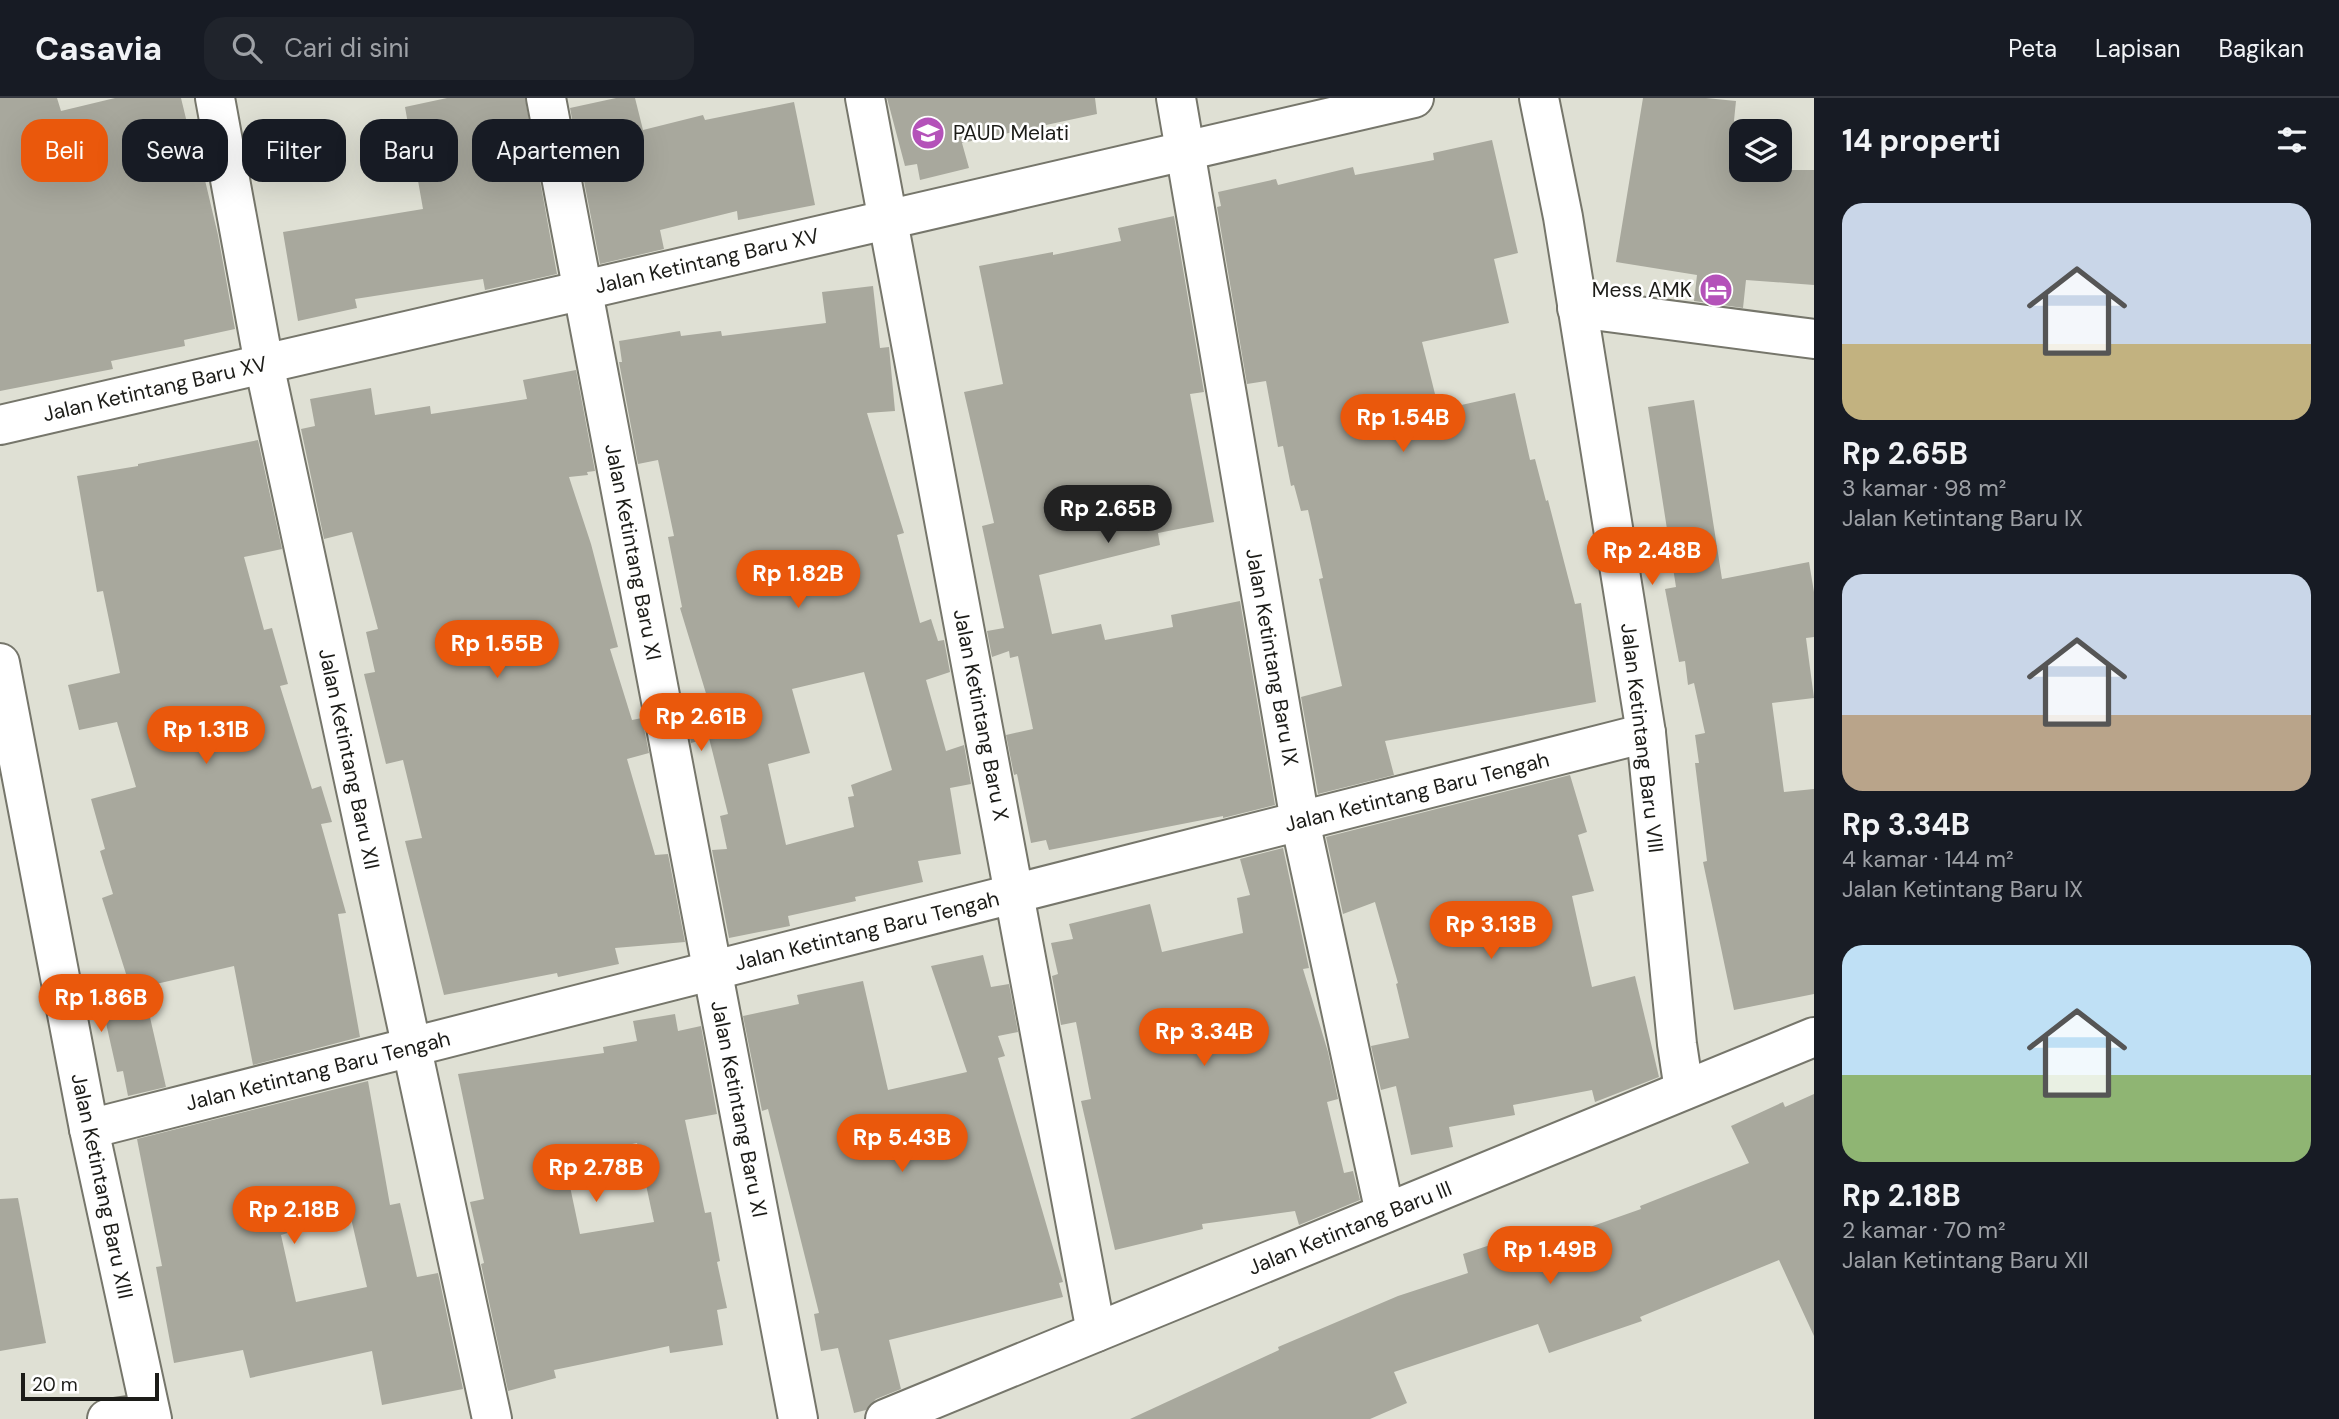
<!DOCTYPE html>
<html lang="id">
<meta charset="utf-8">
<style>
body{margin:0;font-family:"DM Sans",sans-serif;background:#20242c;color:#f1f3f6;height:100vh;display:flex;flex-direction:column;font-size:26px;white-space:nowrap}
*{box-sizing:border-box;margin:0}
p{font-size:23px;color:#9ea1a6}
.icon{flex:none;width:38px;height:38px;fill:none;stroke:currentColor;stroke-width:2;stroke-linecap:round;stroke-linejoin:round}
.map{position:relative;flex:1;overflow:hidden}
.details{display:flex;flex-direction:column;background:#171b24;width:525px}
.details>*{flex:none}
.hud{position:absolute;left:21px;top:21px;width:665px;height:63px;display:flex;gap:14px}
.tools{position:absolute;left:1729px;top:21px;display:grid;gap:14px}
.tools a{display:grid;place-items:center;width:63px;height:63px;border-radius:14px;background:#171b24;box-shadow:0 7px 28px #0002;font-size:35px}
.scale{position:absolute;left:21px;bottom:18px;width:138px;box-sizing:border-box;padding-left:7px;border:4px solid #1c1c18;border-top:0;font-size:19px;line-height:24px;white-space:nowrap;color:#1c1c18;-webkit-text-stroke:5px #fff;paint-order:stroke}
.price{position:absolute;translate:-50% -60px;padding:0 16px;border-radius:24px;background:#ea580c;color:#fff;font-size:23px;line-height:46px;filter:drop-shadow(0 2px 4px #0008)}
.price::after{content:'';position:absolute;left:50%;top:42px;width:21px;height:16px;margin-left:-10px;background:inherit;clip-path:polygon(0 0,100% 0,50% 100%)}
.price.selected{background:#222;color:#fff}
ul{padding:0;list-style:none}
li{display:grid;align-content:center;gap:14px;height:371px;padding:0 28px}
li span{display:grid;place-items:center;height:217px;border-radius:21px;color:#555}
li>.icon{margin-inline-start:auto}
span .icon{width:126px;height:126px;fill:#fffc;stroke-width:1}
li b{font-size:30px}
h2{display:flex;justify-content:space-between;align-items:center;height:84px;padding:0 28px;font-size:30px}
.tag{padding:0 24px;border-radius:21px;background:#171b24;box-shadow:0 7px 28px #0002;font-size:24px;line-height:63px}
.tag.selected{background:#ea580c;color:#fff}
header{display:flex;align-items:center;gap:42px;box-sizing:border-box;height:98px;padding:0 35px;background:#171b24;border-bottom:2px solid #363941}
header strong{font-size:33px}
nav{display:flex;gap:38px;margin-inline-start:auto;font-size:24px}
.search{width:490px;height:63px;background:#20242c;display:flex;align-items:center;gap:18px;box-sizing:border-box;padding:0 24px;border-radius:21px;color:#9ea1a6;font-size:26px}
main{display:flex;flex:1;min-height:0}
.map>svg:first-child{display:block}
.building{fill:#a8a89d;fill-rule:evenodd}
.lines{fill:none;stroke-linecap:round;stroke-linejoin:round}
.minor-casing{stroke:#76766b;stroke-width:42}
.minor{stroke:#fff;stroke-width:38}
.labels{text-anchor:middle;stroke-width:5;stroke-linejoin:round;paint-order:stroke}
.poi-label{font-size:21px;fill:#1c1c18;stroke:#fff;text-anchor:start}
.street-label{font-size:21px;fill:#1c1c18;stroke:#fff}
</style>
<header>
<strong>Casavia</strong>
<div class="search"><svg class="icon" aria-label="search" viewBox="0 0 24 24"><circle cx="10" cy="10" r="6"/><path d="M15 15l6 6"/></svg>Cari di sini</div>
<nav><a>Peta</a><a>Lapisan</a><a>Bagikan</a></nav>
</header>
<main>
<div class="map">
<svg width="1814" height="1321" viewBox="0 0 1814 1321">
<rect width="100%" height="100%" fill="#dfe0d4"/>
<g class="building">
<polygon points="0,0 57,0 61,13 115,0 181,0 195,58 199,57 218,137 235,231 184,242 185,248 111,263 113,271 0,293"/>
<polygon points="447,0 525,0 557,176 485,192 483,181 355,201 357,210 298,223 283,134 423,111 405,9"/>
<polygon points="616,0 635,0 643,32 703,17 705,22 794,4 815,107 738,122 737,113 660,132 664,151 600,166 570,10"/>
<polygon points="887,0 1095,0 1097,16 962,45 969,70 920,82 917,66 905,68"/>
<polygon points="1643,0 1706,0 1736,3 1731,52 1741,53 1741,72 1814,72 1814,187 1746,182 1743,210 1694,203 1697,177 1616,164"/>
<polygon points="1492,42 1518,155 1494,161 1509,225 1422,244 1439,312 1515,295 1530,362 1535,361 1546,403 1548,402 1575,506 1581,505 1596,604 1385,643 1394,677 1318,696 1301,599 1342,588 1319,481 1323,480 1308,412 1301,413 1294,387 1291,388 1283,348 1278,349 1266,283 1247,286 1217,109 1221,108 1218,94 1276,81 1278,87 1353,69 1355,77 1434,62 1433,55"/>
<polygon points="1174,118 1204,294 1190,296 1214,424 1158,435 1160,447 1039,477 1052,536 1101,526 1105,542 1173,529 1171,517 1240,503 1275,707 1223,720 1223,718 1049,752 1046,742 1031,745 1017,676 1014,677 1006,637 1033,631 1018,558 1010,560 1009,553 992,559 987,533 1004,530 982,428 994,425 964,294 1003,286 979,168 1053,154 1053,157 1121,143 1118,130"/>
<path d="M 873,188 L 880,250 L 889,249 L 895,313 L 867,315 L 904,435 L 897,437 L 920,525 L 931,521 L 938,543 L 944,542 L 950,574 L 926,582 L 946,653 L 964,647 L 971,686 L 950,690 L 961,756 L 918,763 L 923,784 L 855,799 L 856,803 L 788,818 L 790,828 L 729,840 L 712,752 L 727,751 L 720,718 L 728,716 L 709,640 L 691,645 L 684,609 L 708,602 L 680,510 L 682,509 L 668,439 L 674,438 L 658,362 L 638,366 L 619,264 L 622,264 L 619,243 L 680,233 L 681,238 L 721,233 L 722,238 L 826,225 L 822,194 ZM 864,574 L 892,672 L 851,687 L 854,698 L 848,699 L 854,729 L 786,747 L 768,666 L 810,655 L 792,591 Z"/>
<polygon points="576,272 595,373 587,374 588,377 569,379 591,446 618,549 610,551 632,622 642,620 649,655 627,661 655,757 668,756 685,844 615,850 619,866 558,879 557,875 444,897 405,743 422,740 403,662 386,666 364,576 375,574 366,534 378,531 352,434 324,441 301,331 315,328 310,301 371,290 375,317 430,308 431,316 527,301 523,282"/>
<polygon points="1694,302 1722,481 1809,464 1814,494 1814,539 1806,540 1814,600 1772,605 1784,694 1814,691 1814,896 1734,912 1703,764 1707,763 1695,665 1699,665 1695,637 1705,635 1694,585 1688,587 1685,563 1679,564 1665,491 1676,489 1648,309"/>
<polygon points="258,342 282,451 244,459 264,532 272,530 288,586 280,588 312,691 321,688 332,724 321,726 346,815 338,816 360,939 253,967 234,868 143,889 166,989 128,998 123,973 117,974 97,885 127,879 102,800 113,796 100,753 105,751 91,701 136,689 117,624 79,632 68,587 120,575 103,493 97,494 77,378 138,368 138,366"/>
<polygon points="1570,677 1587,734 1578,737 1594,793 1572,798 1592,889 1635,878 1659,979 1595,1004 1592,992 1513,1007 1515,1017 1449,1029 1453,1049 1411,1057 1396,988 1381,992 1371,948 1409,940 1396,886 1398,885 1375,804 1343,816 1326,739"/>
<polygon points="1283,750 1309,870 1303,871 1328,954 1338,1001 1327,1004 1344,1075 1353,1073 1360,1102 1299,1127 1295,1113 1202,1126 1203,1131 1115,1152 1081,1003 1091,1001 1076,924 1061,927 1052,878 1058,876 1051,845 1073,841 1069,826 1150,806 1162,854 1243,835 1237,800 1250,797 1240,761"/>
<polygon points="983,857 991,889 1009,886 1018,934 998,938 1005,958 998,960 1063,1184 1059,1185 1063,1199 889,1242 901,1291 876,1301 866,1312 854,1315 838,1250 821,1253 814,1216 819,1215 768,1011 762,1013 743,918 799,906 797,897 863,883 888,992 967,974 931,868"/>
<path d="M 675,916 L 678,933 L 701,928 L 717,1016 L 685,1022 L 705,1115 L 711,1114 L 720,1163 L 717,1164 L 727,1210 L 717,1212 L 723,1247 L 670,1255 L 669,1248 L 554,1272 L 556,1280 L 508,1293 L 481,1166 L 484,1165 L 470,1104 L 484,1101 L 458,976 L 604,955 L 603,949 L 637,943 L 633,923 ZM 637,1045 L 654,1124 L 580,1136 L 564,1060 Z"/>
<path d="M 368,983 L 390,1107 L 400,1105 L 417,1179 L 438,1175 L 463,1291 L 382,1307 L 372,1253 L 250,1280 L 243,1252 L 174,1265 L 156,1169 L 162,1168 L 137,1041 ZM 350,1116 L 367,1189 L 296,1204 L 281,1137 Z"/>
<polygon points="1814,996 1814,1238 1779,1162 1640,1219 1642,1223 1549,1255 1538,1226 1394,1274 1407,1305 1370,1321 1130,1321 1279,1252 1278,1249 1398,1198 1468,1175 1463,1156 1548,1128 1553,1142 1641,1111 1640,1108 1749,1065 1731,1028 1783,1004 1785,1009"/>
<polygon points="18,1100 46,1245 0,1253 0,1101"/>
</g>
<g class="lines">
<defs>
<g id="minor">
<polyline points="215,0 264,266 492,1321"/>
<polyline points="546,0 798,1321"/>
<polyline points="865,0 1096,1234"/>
<polyline points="1176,0 1300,723 1385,1115"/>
<polyline points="1539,0 1563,119 1646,635 1677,946 1684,992"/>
<polyline points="1577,210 1814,241"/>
<polyline points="0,327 1414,0"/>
<polyline points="0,565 89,1031 152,1321"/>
<polyline points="89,1031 1646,635"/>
<polyline points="107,1321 150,1315"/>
<polyline points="885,1321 1814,939"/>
</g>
</defs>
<use href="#minor" class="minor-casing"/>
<use href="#minor" class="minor"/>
</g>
<defs>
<symbol id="school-disc" viewBox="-11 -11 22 22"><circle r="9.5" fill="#b452b9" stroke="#fff"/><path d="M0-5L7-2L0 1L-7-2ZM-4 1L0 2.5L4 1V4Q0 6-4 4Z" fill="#fff"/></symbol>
<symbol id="hotel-disc" viewBox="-11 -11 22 22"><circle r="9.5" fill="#b452b9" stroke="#fff"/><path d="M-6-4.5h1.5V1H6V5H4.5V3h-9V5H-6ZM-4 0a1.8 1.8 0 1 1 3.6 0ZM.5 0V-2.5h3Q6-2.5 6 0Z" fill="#fff"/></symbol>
</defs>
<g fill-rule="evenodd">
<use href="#school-disc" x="909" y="16" width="38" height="38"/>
<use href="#hotel-disc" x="1697" y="173" width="38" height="38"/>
</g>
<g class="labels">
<g class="poi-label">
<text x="953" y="42">PAUD Melati</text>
<text x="1692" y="199" text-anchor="end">Mess AMK</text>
</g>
<g class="street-label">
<text transform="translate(707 163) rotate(-13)" y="7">Jalan Ketintang Baru XV</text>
<text transform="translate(155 291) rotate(-13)" y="7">Jalan Ketintang Baru XV</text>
<text transform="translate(633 454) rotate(79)" y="7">Jalan Ketintang Baru XI</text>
<text transform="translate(1272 559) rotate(80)" y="7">Jalan Ketintang Baru IX</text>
<text transform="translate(981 617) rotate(79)" y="7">Jalan Ketintang Baru X</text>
<text transform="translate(1642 640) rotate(83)" y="7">Jalan Ketintang Baru VIII</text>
<text transform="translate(349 661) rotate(78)" y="7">Jalan Ketintang Baru XII</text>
<text transform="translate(1417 694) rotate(-14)" y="7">Jalan Ketintang Baru Tengah</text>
<text transform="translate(867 833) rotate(-14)" y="7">Jalan Ketintang Baru Tengah</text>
<text transform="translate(318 973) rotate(-14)" y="7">Jalan Ketintang Baru Tengah</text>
<text transform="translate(739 1011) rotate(79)" y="7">Jalan Ketintang Baru XI</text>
<text transform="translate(102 1088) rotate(78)" y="7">Jalan Ketintang Baru XIII</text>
<text transform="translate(1350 1130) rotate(-22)" y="7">Jalan Ketintang Baru III</text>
</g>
</g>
</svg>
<div class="tools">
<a><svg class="icon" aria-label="layers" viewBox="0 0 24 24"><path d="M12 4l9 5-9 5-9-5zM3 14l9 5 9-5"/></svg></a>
</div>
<div class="scale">20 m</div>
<b class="price" style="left:1403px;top:356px">Rp 1.54B</b>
<b class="price selected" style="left:1108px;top:447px">Rp 2.65B</b>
<b class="price" style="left:1652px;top:489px">Rp 2.48B</b>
<b class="price" style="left:798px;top:512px">Rp 1.82B</b>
<b class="price" style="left:497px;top:582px">Rp 1.55B</b>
<b class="price" style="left:701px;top:655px">Rp 2.61B</b>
<b class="price" style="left:206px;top:668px">Rp 1.31B</b>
<b class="price" style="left:1491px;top:863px">Rp 3.13B</b>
<b class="price" style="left:101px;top:936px">Rp 1.86B</b>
<b class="price" style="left:1204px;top:970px">Rp 3.34B</b>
<b class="price" style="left:902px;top:1076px">Rp 5.43B</b>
<b class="price" style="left:596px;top:1106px">Rp 2.78B</b>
<b class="price" style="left:294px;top:1148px">Rp 2.18B</b>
<b class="price" style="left:1550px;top:1188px">Rp 1.49B</b>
<div class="hud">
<a class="tag selected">Beli</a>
<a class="tag">Sewa</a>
<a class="tag">Filter</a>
<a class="tag">Baru</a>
<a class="tag">Apartemen</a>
</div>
</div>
<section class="details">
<h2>14 properti<svg class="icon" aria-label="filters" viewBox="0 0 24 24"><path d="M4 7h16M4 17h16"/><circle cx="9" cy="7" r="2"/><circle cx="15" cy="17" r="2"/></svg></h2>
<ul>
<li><span style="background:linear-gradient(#c9d6e8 65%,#c2b280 0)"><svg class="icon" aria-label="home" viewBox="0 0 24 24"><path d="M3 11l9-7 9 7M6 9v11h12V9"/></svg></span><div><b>Rp 2.65B</b><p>3 kamar · 98 m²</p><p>Jalan Ketintang Baru IX</p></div></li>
<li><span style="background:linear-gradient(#c9d6e8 65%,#b9a48a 0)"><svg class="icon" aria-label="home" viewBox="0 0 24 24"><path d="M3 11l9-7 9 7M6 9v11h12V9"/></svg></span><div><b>Rp 3.34B</b><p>4 kamar · 144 m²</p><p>Jalan Ketintang Baru IX</p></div></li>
<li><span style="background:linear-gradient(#bfe0f5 60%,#8fb573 0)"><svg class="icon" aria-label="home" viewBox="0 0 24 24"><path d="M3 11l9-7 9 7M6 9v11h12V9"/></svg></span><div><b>Rp 2.18B</b><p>2 kamar · 70 m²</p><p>Jalan Ketintang Baru XII</p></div></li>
</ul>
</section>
</main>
